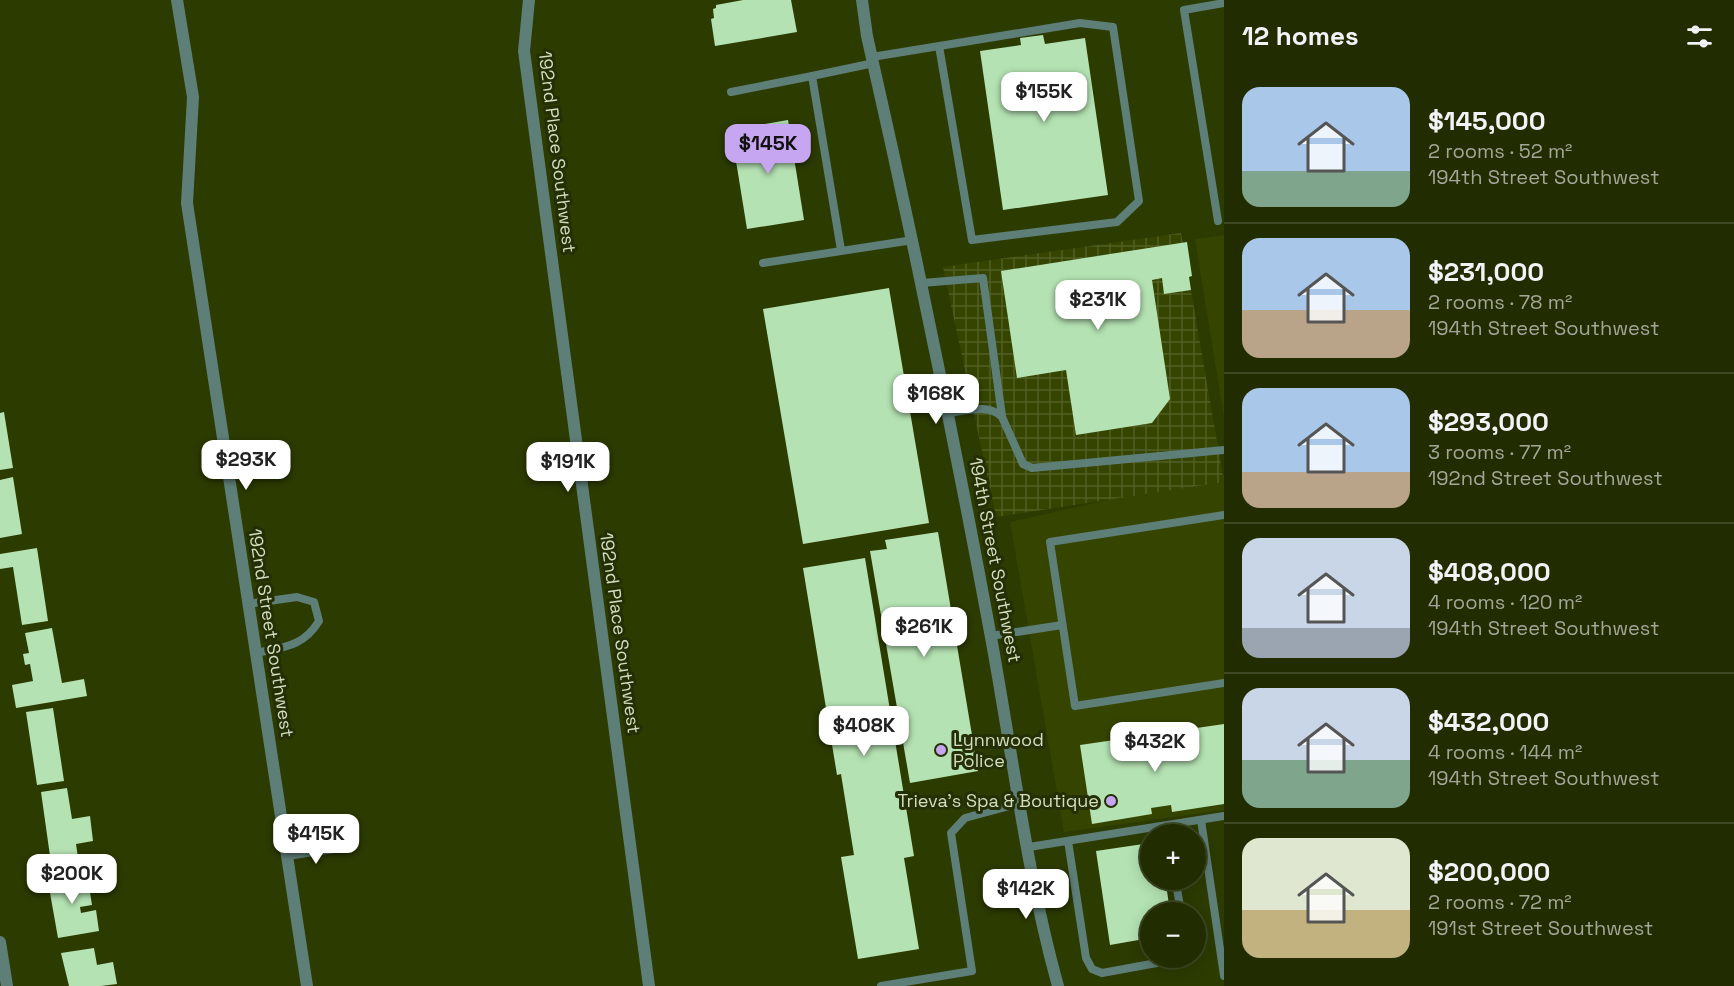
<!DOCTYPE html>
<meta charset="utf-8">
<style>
body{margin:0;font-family:"Space Grotesk",sans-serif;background:#29340a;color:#f1f3f6;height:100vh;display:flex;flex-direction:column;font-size:22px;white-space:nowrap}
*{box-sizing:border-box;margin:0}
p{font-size:20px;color:#a2a799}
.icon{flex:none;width:33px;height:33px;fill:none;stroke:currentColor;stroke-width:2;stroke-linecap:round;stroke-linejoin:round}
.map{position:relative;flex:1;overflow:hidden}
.panel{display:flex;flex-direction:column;background:#212c00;width:510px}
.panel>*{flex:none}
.controls{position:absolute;left:1140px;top:824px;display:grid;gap:12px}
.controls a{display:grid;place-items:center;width:66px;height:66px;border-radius:50%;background:#212c00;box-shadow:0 3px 15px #0003,0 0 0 2px #3e4822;font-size:30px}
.price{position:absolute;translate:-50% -51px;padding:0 14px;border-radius:12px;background:#fff;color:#222;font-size:20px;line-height:39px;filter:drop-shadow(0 2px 3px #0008)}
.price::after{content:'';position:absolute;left:50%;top:36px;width:18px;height:14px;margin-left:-9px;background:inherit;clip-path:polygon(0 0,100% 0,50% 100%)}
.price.current{background:#c6a6f0;color:#111}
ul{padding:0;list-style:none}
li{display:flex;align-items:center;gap:18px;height:150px;padding:0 18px}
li+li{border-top:2px solid #3e4822}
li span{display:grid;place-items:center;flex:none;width:168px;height:120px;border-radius:18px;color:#555}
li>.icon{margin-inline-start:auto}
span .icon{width:72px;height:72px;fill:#fffc;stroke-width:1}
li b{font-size:26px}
h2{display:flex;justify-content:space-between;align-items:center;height:72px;padding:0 18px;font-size:26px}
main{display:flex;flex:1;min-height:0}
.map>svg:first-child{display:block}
.built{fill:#354500}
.industrial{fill:url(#industrial-grid)}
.building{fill:#b4e2b2}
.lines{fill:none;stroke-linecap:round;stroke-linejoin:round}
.service{stroke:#5e7e78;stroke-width:8}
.minor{stroke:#5e7e78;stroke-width:12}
.tertiary{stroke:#5e7e78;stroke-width:12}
.poi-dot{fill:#c6a6f0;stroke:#242f05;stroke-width:2}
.labels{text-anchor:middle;stroke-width:6;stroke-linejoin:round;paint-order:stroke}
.street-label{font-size:18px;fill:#d3dec1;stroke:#242f05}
.poi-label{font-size:18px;fill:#d3dec1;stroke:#242f05;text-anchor:start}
</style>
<main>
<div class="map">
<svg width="1224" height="986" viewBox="0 0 1224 986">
<defs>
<pattern id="industrial-grid" width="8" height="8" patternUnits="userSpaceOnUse" patternTransform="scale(1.5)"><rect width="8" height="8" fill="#354500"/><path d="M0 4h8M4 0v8" fill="none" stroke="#515f23"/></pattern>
</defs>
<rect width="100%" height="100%" fill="#2c3b00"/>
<g class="built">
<polygon points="1224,235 1224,418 1195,239"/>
<polygon points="1224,474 1224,810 1064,832 1010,522"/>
</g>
<polygon class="industrial" points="1181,233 1224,482 996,517 943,267"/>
<g class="building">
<polygon points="743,0 791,0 797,32 715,46 711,19 714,18 713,9 716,8 716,5"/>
<polygon points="1043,35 1045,44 1085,38 1108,195 1003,210 980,51 1021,45 1020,38"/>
<polygon points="788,120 804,220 747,229 731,130"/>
<polygon points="1187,242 1192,276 1189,277 1191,290 1164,294 1162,278 1152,280 1170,399 1152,423 1076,435 1066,370 1017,378 1001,271"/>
<polygon points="889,288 929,523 803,544 763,309"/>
<polygon points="4,412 13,468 0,470 0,413"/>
<polygon points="13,477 22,534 0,538 0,480"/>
<polygon points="938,532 978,771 910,783 870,551 887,549 885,540"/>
<polygon points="37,548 48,621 22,625 13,567 0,569 0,554"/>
<polygon points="865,558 914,856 904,858 919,949 858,959 841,857 854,855 841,774 837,775 803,568"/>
<polygon points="52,628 62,683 84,679 87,696 16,708 12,685 33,681 30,664 25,665 23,654 29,653 25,633"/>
<polygon points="53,708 64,781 37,785 26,712"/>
<polygon points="1224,724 1224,804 1172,812 1171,805 1151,808 1152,814 1092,824 1080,745"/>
<polygon points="67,788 72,819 90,816 93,841 76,844 78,858 51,863 41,792"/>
<polygon points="1150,843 1150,879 1182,879 1183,888 1167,891 1170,912 1150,912 1150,938 1110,945 1096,851"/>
<polygon points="74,871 76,882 88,880 92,905 80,907 81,913 96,910 99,931 58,938 47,876"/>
<polygon points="94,948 97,965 113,962 117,984 101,986 69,986 61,953"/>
</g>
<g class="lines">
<g class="service">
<polyline points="872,57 1080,23 1113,27 1139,201 1117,222 972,240 939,46"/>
<polyline points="731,92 812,76"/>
<polyline points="1218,221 1184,10 1224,3"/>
<polyline points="841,250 812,76 874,63"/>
<polyline points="763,263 913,240"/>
<polyline points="922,283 983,278 1002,416"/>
<path d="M 949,413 C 966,411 989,403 1002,417 L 1023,464 L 1032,468 L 1224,450"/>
<polyline points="1224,515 1050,542 1075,706 1224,683"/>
<path d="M 248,604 L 297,597 L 314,602 L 319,621 C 303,647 284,647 256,653"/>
<polyline points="991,636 1062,625"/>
<polyline points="1201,820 1224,976"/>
<polyline points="1068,841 1086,958 1092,969 1102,973 1173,960 1176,957"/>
<polyline points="1029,847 1224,816"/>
<polyline points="1177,889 1181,912"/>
<polyline points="881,986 972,971 951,833 965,818 1020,803"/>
</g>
<g class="minor">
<polyline points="177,0 193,97 187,203 307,986"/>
<polyline points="529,0 524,51 649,986"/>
<polyline points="287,854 340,846"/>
<polyline points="0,942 7,986"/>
</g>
<path class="tertiary" d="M 862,0 L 867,36 C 912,234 953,432 990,632 C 1012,750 1026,871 1058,986"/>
</g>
<g class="poi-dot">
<circle cx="941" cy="750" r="6"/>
<circle cx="1111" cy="801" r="6"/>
</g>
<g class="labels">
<g class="street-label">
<text transform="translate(557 152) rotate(83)" y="6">192nd Place Southwest</text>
<text transform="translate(995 560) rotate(79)" y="6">194th Street Southwest</text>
<text transform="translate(271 633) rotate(81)" y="6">192nd Street Southwest</text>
<text transform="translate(620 633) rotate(82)" y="6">192nd Place Southwest</text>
</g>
<g class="poi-label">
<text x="953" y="746">Lynnwood<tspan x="953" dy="21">Police</tspan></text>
<text x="1099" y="807" text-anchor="end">Trieva's Spa &amp; Boutique</text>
</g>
</g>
</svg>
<div class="controls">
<a>+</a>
<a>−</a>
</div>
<b class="price" style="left:1044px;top:123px">$155K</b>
<b class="price current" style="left:768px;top:175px">$145K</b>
<b class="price" style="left:1098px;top:331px">$231K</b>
<b class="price" style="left:936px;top:425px">$168K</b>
<b class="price" style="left:246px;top:491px">$293K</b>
<b class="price" style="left:568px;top:493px">$191K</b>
<b class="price" style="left:924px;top:658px">$261K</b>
<b class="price" style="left:864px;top:757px">$408K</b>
<b class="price" style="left:1155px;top:773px">$432K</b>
<b class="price" style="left:316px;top:865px">$415K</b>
<b class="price" style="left:72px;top:905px">$200K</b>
<b class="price" style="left:1026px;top:920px">$142K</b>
</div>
<section class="panel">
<h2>12 homes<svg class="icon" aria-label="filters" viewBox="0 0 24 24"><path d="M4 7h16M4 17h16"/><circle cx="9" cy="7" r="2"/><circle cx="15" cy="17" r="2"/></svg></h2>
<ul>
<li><span style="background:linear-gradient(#a9c7e8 70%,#7fa58c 0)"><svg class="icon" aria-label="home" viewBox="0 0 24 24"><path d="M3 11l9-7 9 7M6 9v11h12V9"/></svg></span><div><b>$145,000</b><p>2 rooms · 52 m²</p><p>194th Street Southwest</p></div></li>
<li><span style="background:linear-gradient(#a9c7e8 60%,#b9a48a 0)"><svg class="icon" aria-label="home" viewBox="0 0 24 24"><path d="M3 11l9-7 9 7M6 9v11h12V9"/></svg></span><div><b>$231,000</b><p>2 rooms · 78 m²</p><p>194th Street Southwest</p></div></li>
<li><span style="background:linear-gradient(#a9c7e8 70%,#b9a48a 0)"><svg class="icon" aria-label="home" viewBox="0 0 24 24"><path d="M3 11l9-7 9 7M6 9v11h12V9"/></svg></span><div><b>$293,000</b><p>3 rooms · 77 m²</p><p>192nd Street Southwest</p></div></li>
<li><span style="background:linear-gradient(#c9d6e8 75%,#9aa5b1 0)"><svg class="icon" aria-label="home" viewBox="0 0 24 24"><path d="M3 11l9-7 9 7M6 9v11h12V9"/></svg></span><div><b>$408,000</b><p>4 rooms · 120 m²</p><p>194th Street Southwest</p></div></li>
<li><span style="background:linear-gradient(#c9d6e8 60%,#7fa58c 0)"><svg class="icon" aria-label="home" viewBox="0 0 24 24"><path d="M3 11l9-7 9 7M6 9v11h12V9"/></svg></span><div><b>$432,000</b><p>4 rooms · 144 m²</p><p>194th Street Southwest</p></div></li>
<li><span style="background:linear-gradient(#dfe7d0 60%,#c2b280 0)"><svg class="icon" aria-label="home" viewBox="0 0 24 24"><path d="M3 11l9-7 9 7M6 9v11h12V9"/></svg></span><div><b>$200,000</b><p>2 rooms · 72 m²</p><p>191st Street Southwest</p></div></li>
</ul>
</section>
</main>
